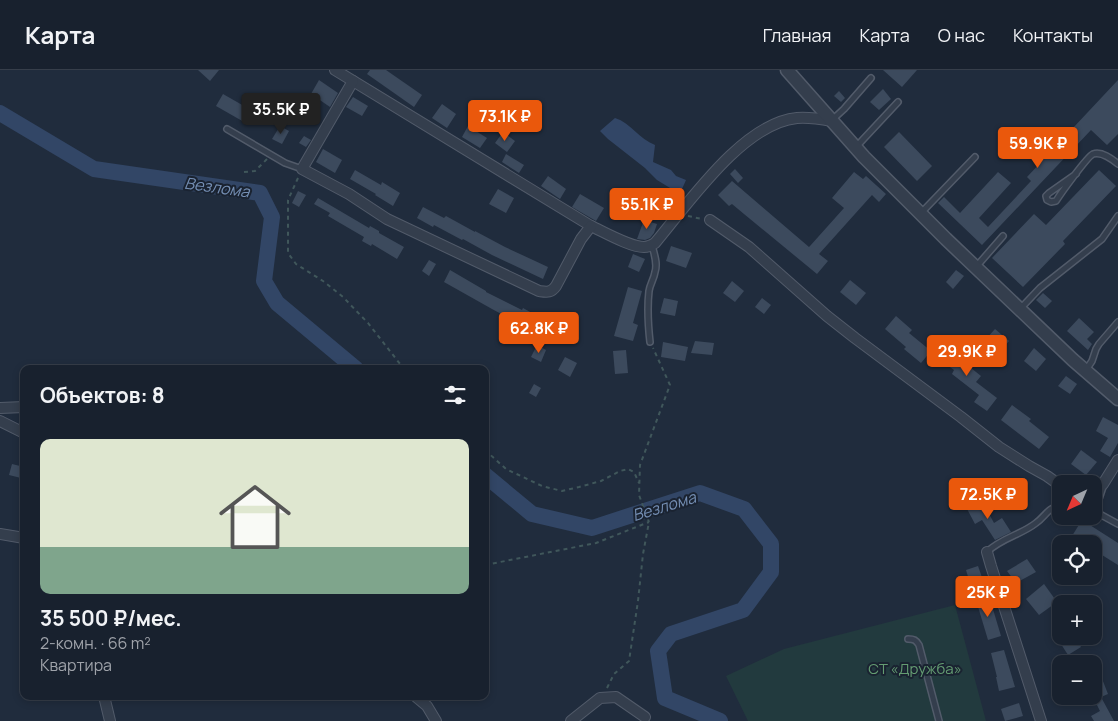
<!DOCTYPE html>
<html lang="ru">
<meta charset="utf-8">
<style>
body{margin:0;font-family:Manrope,sans-serif;background:#212936;color:#f1f3f6;height:100vh;display:flex;flex-direction:column;font-size:19px;white-space:nowrap}
*{box-sizing:border-box;margin:0}
p{font-size:16px;color:#9fa3aa}
.icon{flex:none;width:28px;height:28px;fill:none;stroke:currentColor;stroke-width:2;stroke-linecap:round;stroke-linejoin:round}
.map{position:relative;flex:1;overflow:hidden}
.panel{position:absolute;left:20px;top:295px;width:469px;height:335px;display:flex;flex-direction:column;background:#18212e;border-radius:10px;box-shadow:0 2px 8px #0003,0 0 0 1px #363e4a}
.panel>*{flex:none}
.needle{width:32px;rotate:224deg}
.tools{position:absolute;left:1052px;top:405px;display:grid;gap:10px}
.tools a{display:grid;place-items:center;width:50px;height:50px;border-radius:10px;background:#18212e;box-shadow:0 2px 8px #0003,0 0 0 1px #363e4a;font-size:25px}
.price{position:absolute;translate:-50% -42px;padding:0 11px;border-radius:5px;background:#ea580c;color:#fff;font-size:16px;line-height:32px;filter:drop-shadow(0 1px 2px #0008)}
.price::after{content:'';position:absolute;left:50%;top:30px;width:15px;height:11px;margin-left:-8px;background:inherit;clip-path:polygon(0 0,100% 0,50% 100%)}
.price.current{background:#222;color:#fff}
ul{padding:0;list-style:none}
li{display:grid;align-content:center;gap:10px;height:265px;padding:0 20px}
li+li{border-top:1px solid #363e4a}
li span{display:grid;place-items:center;height:155px;border-radius:10px;color:#555}
li>.icon{margin-inline-start:auto}
span .icon{width:90px;height:90px;fill:#fffc;stroke-width:1}
li b{font-size:21px}
h2{display:flex;justify-content:space-between;align-items:center;height:60px;padding:0 20px;font-size:21px}
header{display:flex;align-items:center;gap:30px;box-sizing:border-box;height:70px;padding:0 25px;background:#18212e;border-bottom:1px solid #363e4a}
header strong{font-size:24px}
nav{display:flex;gap:28px;margin-inline-start:auto;font-size:18px}
.map>svg:first-child{display:block}
.green{fill:#223a3e}
.water{fill:#324666}
.lines{fill:none;stroke-linecap:round;stroke-linejoin:round}
.river{stroke:#324666;stroke-width:16}
.building{fill:#3c4a5d}
.service-casing{stroke:#525b6a;stroke-width:8}
.minor-casing{stroke:#525b6a;stroke-width:12}
.tertiary-casing{stroke:#525b6a;stroke-width:15}
.path{stroke:#40575b;stroke-width:2;stroke-dasharray:4 4;stroke-linecap:butt}
.service{stroke:#343e4d;stroke-width:5}
.minor{stroke:#343e4d;stroke-width:10}
.tertiary{stroke:#343e4d;stroke-width:12}
.labels{text-anchor:middle;stroke-width:4;stroke-linejoin:round;paint-order:stroke}
.park-label{font-size:15px;fill:#649c72;stroke:#1a2331}
.water-label{font-size:16px;font-style:italic;fill:#748eb3;stroke:#1a2331}
</style>
<header>
<strong>Карта</strong>
<nav><a>Главная</a><a>Карта</a><a>О нас</a><a>Контакты</a></nav>
</header>
<div class="map">
<svg width="1118" height="651" viewBox="0 0 1118 651">
<rect width="100%" height="100%" fill="#202c3d"/>
<polygon class="green" points="955,535 986,651 748,651 726,606 784,579"/>
<path class="water" d="M 615,48 C 631,53 639,69 655,75 L 653,92 L 671,100 L 676,106 L 686,110 L 682,119 L 675,121 L 657,110 L 645,98 L 608,69 L 600,61 Z"/>
<g class="lines">
<g class="river">
<polyline points="0,43 94,99 260,123 272,147 264,211 277,233 356,299"/>
<polyline points="485,405 532,444 592,458 700,423 744,439 771,474 771,502 743,540 671,564 658,581 665,628 720,651"/>
</g>
</g>
<g class="building">
<polygon points="198,0 219,0 210,11"/>
<polygon points="370,0 386,0 422,25 414,37 367,4"/>
<polygon points="883,0 917,0 902,17"/>
<polygon points="319,10 338,23 330,37 311,24"/>
<polygon points="1118,10 1118,64 1107,75 1091,60 982,175 938,133 944,127 960,143 998,102 1011,113 979,148 988,157 1031,111 1027,107"/>
<polygon points="883,19 891,29 879,40 870,32"/>
<polygon points="839,21 845,28 841,32 834,26"/>
<polygon points="223,24 251,40 244,52 216,36"/>
<polygon points="353,27 368,36 362,46 346,37"/>
<polygon points="442,34 456,44 447,58 432,48"/>
<polygon points="280,56 289,61 282,74 272,69"/>
<polygon points="468,56 487,68 480,78 462,67"/>
<polygon points="503,62 515,71 507,82 495,73"/>
<polygon points="899,62 932,96 917,111 884,77"/>
<polygon points="304,66 311,70 306,77 299,73"/>
<polygon points="323,79 342,90 335,103 316,92"/>
<polygon points="506,84 524,95 519,103 502,92"/>
<polygon points="735,99 743,108 738,113 730,104"/>
<polygon points="355,100 381,115 382,112 400,123 393,136 375,125 376,124 350,109"/>
<polygon points="1099,100 1116,116 1063,171 1065,174 1023,217 992,188 1034,144 1046,155"/>
<polygon points="854,102 863,109 866,106 886,124 879,132 872,125 819,184 828,191 817,204 744,144 732,134 729,136 718,125 732,111 809,177 810,176 844,138 832,128"/>
<polygon points="548,106 566,119 560,129 541,116"/>
<polygon points="498,119 514,128 506,143 489,134"/>
<polygon points="298,121 306,125 299,137 292,133"/>
<polygon points="580,124 604,138 596,151 572,137"/>
<polygon points="318,128 369,158 370,156 379,161 379,163 404,177 397,189 372,174 371,176 362,171 364,167 328,146 330,143 314,134"/>
<polygon points="423,137 444,148 446,146 475,162 475,161 505,177 548,197 543,209 492,185 463,169 462,170 434,155 433,157 417,148"/>
<polygon points="644,150 657,154 654,163 650,168 645,170 637,169"/>
<polygon points="671,176 692,183 686,198 666,191"/>
<polygon points="633,184 645,189 639,202 628,197"/>
<polygon points="429,190 436,194 429,206 422,201"/>
<polygon points="450,200 486,221 486,222 522,240 523,238 541,248 535,258 507,243 505,246 492,239 444,212"/>
<polygon points="956,200 964,206 953,219 946,212"/>
<polygon points="850,210 866,223 856,235 840,222"/>
<polygon points="732,211 744,221 735,232 723,223"/>
<polygon points="628,217 642,221 633,253 638,255 633,271 614,266"/>
<polygon points="1043,223 1052,231 1045,238 1036,230"/>
<polygon points="664,228 678,231 675,246 660,243"/>
<polygon points="762,228 771,235 764,244 755,237"/>
<polygon points="896,246 912,260 909,263 931,281 921,293 904,279 906,277 885,259"/>
<polygon points="1079,248 1094,262 1087,269 1092,274 1088,280 1067,261"/>
<polygon points="995,259 1009,271 991,292 977,279"/>
<polygon points="695,271 714,273 712,285 691,283"/>
<polygon points="663,272 688,277 685,291 661,287"/>
<polygon points="537,275 546,280 541,292 531,287"/>
<polygon points="943,275 957,285 956,286 981,306 976,312 997,328 987,341 974,332 979,325 952,304 954,300 935,286"/>
<polygon points="1034,278 1046,289 1036,301 1024,291"/>
<polygon points="626,280 628,303 615,304 613,281"/>
<polygon points="565,287 577,293 570,307 558,300"/>
<polygon points="1066,306 1077,314 1070,324 1058,316"/>
<polygon points="534,314 541,318 536,327 529,323"/>
<polygon points="1012,335 1031,349 1029,351 1049,367 1039,379 1001,350"/>
<polygon points="1103,347 1118,355 1118,373 1110,387 1100,381 1108,368 1096,361"/>
<polygon points="1081,380 1097,392 1086,405 1071,394"/>
<polygon points="12,394 24,397 21,408 9,405"/>
<polygon points="981,429 994,453 1002,448 1011,462 995,470 982,450 975,454 966,437"/>
<polygon points="1082,450 1118,473 1118,495 1094,480 1094,474 1084,474 1072,466"/>
<polygon points="1027,489 1036,502 1016,513 1007,501"/>
<polygon points="978,496 984,513 971,517 966,500"/>
<polygon points="1044,514 1057,532 1039,545 1026,529"/>
<polygon points="989,526 1001,566 988,570 976,530"/>
<polygon points="1061,546 1061,563 1053,551"/>
<polygon points="1071,566 1074,566 1081,577 1068,585 1061,574"/>
<polygon points="1004,580 1015,617 999,621 996,607 997,607 991,583"/>
<polygon points="1099,601 1108,624 1101,627 1114,651 1094,651 1091,646 1100,641 1095,631 1094,632 1094,604"/>
<polygon points="1019,633 1023,646 1005,651 1001,639"/>
</g>
<g class="lines">
<defs>
<g id="service">
<polyline points="832,50 844,39 871,8"/>
<polyline points="227,59 285,93 302,99"/>
<polyline points="856,77 898,32"/>
<path d="M 1076,104 L 1049,123 L 1046,126 L 1047,130 L 1051,132 L 1056,131 C 1061,123 1087,87 1093,84 C 1102,81 1112,89 1118,94"/>
<polyline points="921,143 975,87"/>
<polyline points="976,197 1003,166"/>
<polyline points="1020,239 1040,218 1102,169 1118,146"/>
<path d="M 650,272 C 648,254 647,238 649,221 C 650,214 654,209 655,202 C 658,193 654,184 652,175"/>
<polyline points="1086,300 1092,291 1096,279 1099,274 1118,252"/>
<polyline points="1094,441 1118,454"/>
<polyline points="1095,441 1103,417"/>
<path d="M 987,482 C 1001,468 1021,465 1036,453 C 1046,446 1047,438 1061,435"/>
<path d="M 908,569 C 914,569 916,570 919,575 L 939,651"/>
</g>
<g id="minor">
<path d="M 335,0 L 591,156 C 604,162 630,177 644,177 C 649,177 652,175 655,173 C 688,134 743,53 797,48 C 809,47 821,49 832,51"/>
<path d="M 353,11 L 302,99 L 349,124 L 387,149 L 539,221 C 547,222 551,223 556,216 L 581,169 L 591,156"/>
<polyline points="710,150 749,177 827,246 855,268 961,347 999,377 1029,396 1047,406 1061,416"/>
<polyline points="0,338 24,337"/>
<polyline points="0,351 24,363"/>
<polyline points="1094,422 1103,414 1118,390"/>
<polyline points="0,464 24,468"/>
<polyline points="987,482 991,496 1041,651"/>
<polyline points="104,626 110,651"/>
<polyline points="415,626 427,636 436,651"/>
<polyline points="571,651 600,628 616,627 645,647"/>
</g>
<polyline id="tertiary" points="787,0 864,87 946,169 1073,290 1118,329"/>
</defs>
<use href="#service" class="service-casing"/>
<use href="#minor" class="minor-casing"/>
<use href="#tertiary" class="tertiary-casing"/>
<g class="path">
<polyline points="244,102 255,101 267,89"/>
<polyline points="298,108 288,130 288,183 296,194 323,211 343,227 368,253 404,299"/>
<polyline points="688,146 702,149"/>
<polyline points="485,380 506,399 542,416 562,421 579,417 601,411 620,401 628,399 634,402 639,413"/>
<polyline points="485,495 596,473 649,452"/>
<polyline points="607,618 614,604 629,591 638,531 643,484 649,452 639,425 640,395 670,315 653,278"/>
</g>
<use href="#service" class="service"/>
<use href="#minor" class="minor"/>
<use href="#tertiary" class="tertiary"/>
</g>
<g class="labels">
<g class="park-label">
<text x="915" y="604">СТ «Дружба»</text>
</g>
<g class="water-label">
<text transform="translate(217 117) rotate(8)" y="6">Везлома</text>
<text transform="translate(664 436) rotate(-17)" y="6">Везлома</text>
</g>
</g>
</svg>
<div class="tools">
<a><svg class="needle" viewBox="-14 -14 28 28"><path d="M0-13l5 13h-10z" fill="#e53935"/><path d="M0 13l5-13h-10z" fill="#9fa3aa"/></svg></a>
<a><svg class="icon" aria-label="locate" viewBox="0 0 24 24"><circle cx="12" cy="12" r="6"/><path d="M12 2v4M12 18v4M2 12h4M18 12h4"/></svg></a>
<a>+</a>
<a>−</a>
</div>
<b class="price current" style="left:281px;top:65px">35.5K ₽</b>
<b class="price" style="left:505px;top:72px">73.1K ₽</b>
<b class="price" style="left:1038px;top:99px">59.9K ₽</b>
<b class="price" style="left:647px;top:160px">55.1K ₽</b>
<b class="price" style="left:539px;top:284px">62.8K ₽</b>
<b class="price" style="left:967px;top:307px">29.9K ₽</b>
<b class="price" style="left:988px;top:450px">72.5K ₽</b>
<b class="price" style="left:988px;top:548px">25K ₽</b>
<section class="panel">
<h2>Объектов: 8<svg class="icon" aria-label="filters" viewBox="0 0 24 24"><path d="M4 7h16M4 17h16"/><circle cx="9" cy="7" r="2"/><circle cx="15" cy="17" r="2"/></svg></h2>
<ul>
<li><span style="background:linear-gradient(#dfe7d0 70%,#7fa58c 0)"><svg class="icon" aria-label="home" viewBox="0 0 24 24"><path d="M3 11l9-7 9 7M6 9v11h12V9"/></svg></span><div><b>35 500 ₽/мес.</b><p>2-комн. · 66 m²</p><p>Квартира</p></div></li>
</ul>
</section>
</div>
